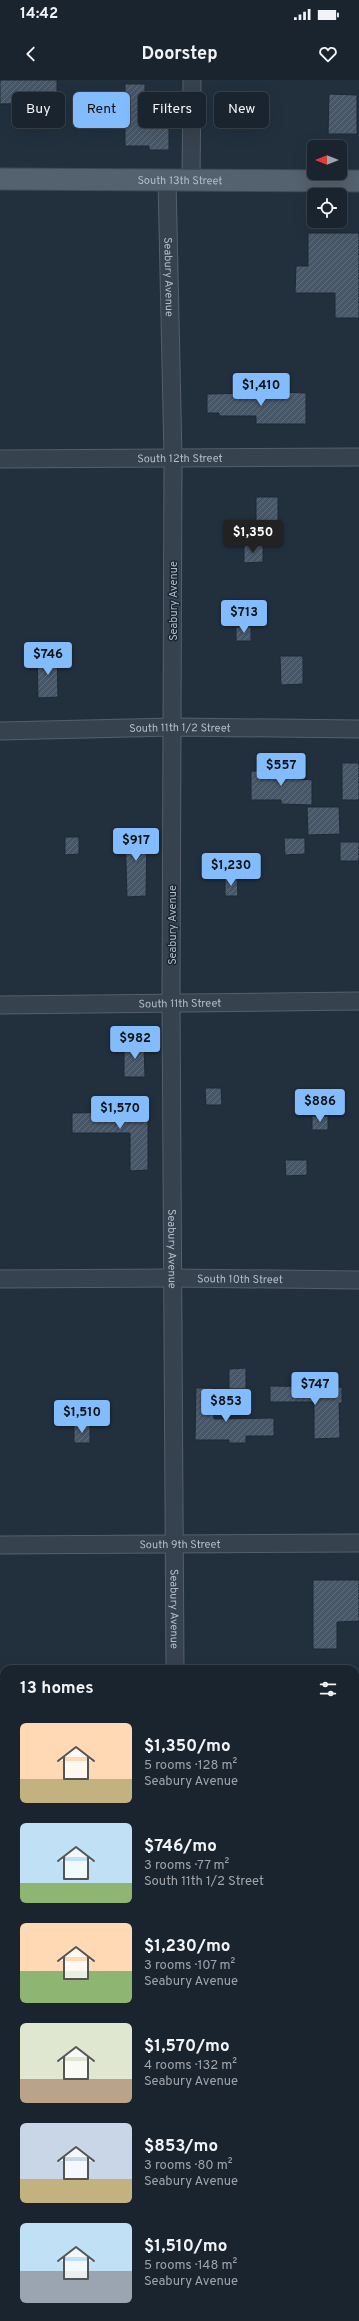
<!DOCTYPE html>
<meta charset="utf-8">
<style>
body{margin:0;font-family:Overpass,sans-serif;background:#232c36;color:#f1f3f6;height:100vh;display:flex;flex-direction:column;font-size:15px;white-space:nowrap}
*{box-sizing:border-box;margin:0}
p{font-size:13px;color:#9fa4aa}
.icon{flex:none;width:22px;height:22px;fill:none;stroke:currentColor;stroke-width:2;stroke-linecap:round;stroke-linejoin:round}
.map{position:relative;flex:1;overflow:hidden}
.sheet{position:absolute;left:0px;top:1585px;width:359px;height:656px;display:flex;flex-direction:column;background:#1a242e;border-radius:12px 12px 0 0;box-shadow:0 4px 16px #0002,0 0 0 1px #38414a}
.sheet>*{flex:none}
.hud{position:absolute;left:12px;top:12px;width:335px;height:36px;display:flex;gap:8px}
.needle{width:26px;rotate:270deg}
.controls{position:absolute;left:307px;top:60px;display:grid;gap:8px}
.controls a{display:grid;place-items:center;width:40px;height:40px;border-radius:6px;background:#1a242e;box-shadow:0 4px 16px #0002,0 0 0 1px #38414a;font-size:20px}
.price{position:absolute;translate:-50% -34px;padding:0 9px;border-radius:4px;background:#82bcfd;color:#111;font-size:13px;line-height:26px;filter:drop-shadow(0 1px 2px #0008)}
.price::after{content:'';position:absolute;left:50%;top:24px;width:12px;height:9px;margin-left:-6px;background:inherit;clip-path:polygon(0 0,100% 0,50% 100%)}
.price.on{background:#222;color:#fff}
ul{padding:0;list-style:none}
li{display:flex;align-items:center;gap:12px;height:100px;padding:0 20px}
li span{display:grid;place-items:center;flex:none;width:112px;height:80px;border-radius:6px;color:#555}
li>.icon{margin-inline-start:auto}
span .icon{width:48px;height:48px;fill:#fffc;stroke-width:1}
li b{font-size:17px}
h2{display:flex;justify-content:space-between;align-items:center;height:48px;padding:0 20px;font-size:17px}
.tag{padding:0 14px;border-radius:6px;background:#1a242e;box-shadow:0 4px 16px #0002,0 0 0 1px #38414a;font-size:14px;line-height:36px}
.tag.on{background:#82bcfd;color:#111}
.status{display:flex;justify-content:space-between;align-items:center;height:28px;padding:0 20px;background:#1a242e;direction:ltr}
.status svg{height:11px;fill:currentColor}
header{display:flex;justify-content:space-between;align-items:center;height:52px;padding:0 20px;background:#1a242e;font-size:18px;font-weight:700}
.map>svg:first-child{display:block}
.building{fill:url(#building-hatch);stroke:#1d2934}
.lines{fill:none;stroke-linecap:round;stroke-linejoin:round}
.minor-casing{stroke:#545f6b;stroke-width:19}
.major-casing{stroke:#3f4b56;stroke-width:23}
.minor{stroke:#36424e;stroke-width:17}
.major{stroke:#54616e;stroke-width:21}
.labels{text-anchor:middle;stroke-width:3;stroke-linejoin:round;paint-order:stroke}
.street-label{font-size:11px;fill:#b1bcc9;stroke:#1b2732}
</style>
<div class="status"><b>14:42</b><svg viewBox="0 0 49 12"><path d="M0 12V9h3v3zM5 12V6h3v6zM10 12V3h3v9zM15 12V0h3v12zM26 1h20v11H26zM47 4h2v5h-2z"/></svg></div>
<header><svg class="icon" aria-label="back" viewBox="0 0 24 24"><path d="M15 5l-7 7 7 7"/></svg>Doorstep<svg class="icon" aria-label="heart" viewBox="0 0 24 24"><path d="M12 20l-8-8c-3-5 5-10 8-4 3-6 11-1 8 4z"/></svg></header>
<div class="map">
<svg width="359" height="2241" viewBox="0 0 359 2241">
<defs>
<pattern id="building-hatch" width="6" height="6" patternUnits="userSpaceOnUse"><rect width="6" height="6" fill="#485767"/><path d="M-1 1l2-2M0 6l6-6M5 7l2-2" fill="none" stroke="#606d7b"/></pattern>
</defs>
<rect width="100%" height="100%" fill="#22303e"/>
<g class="building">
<polygon points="0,0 57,0 57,23 0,24"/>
<polygon points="125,4 145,4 145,12 169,12 169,70 149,70 149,66 125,66"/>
<polygon points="329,14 357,15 357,54 328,54"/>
<polygon points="308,153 359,153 359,238 335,238 335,213 295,213 296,186 308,186"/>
<polygon points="256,311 306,313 306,344 256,344 256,336 219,336 219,333 207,333 207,314 256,313"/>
<polygon points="256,417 278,417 278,446 274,446 274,453 256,453"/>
<polygon points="244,465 263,465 263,482 244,483"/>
<polygon points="238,520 238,535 224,535 224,521"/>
<rect x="236" y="547" width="15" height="14"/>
<polygon points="57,573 58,617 38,618 37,574"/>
<polygon points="280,576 303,576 303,604 281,605"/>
<rect x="342" y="683" width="17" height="37"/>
<polygon points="251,691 301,691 300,699 312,700 312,725 281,724 281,720 251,720"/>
<polygon points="307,727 339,727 340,754 308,755"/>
<polygon points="125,750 147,750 146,816 127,817"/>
<polygon points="65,757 79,757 79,774 65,775"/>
<polygon points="284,758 305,758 305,774 285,775"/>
<rect x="340" y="762" width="19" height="19"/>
<polygon points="225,797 237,797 238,816 225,816"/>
<polygon points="132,960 144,962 145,997 124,997 124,972 126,972 126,962"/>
<polygon points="205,1008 221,1008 222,1025 206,1025"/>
<polygon points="124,1027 148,1027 148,1090 130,1091 130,1053 72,1053 72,1033 125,1032"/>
<rect x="312" y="1036" width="16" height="14"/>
<polygon points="285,1080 307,1080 307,1095 286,1096"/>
<polygon points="246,1288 246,1309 229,1309 229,1289"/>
<polygon points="270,1306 342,1307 342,1323 339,1323 340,1358 314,1359 314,1322 270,1322"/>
<polygon points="196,1308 213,1308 214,1339 274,1338 274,1356 246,1356 246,1363 229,1363 229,1360 195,1360"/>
<rect x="74" y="1345" width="16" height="18"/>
<polygon points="313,1500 359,1500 359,1541 337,1542 337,1569 313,1569"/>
</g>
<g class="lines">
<defs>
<g id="minor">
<path id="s1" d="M 167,100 L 173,377 L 171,922 L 175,1589"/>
<polyline points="191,100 192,0"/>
<path id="s2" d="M 0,379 L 359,377"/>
<path id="s3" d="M 0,651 L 173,647 L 359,649"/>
<path id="s4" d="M 0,925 L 359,921"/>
<path id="s5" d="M 0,1199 L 174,1198 L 359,1200"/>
<path id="s6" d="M 0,1465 L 359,1463"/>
<polyline points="355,1726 359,1726"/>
<polyline points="0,1728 4,1728"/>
<polyline points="176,2237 176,2241"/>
</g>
<g id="major">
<path id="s7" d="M 0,99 L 359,101"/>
<polyline points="355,1988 359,1988"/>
<polyline points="0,1995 4,1995"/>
</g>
</defs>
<use href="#minor" class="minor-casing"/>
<use href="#major" class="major-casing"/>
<use href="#minor" class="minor"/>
<use href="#major" class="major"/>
</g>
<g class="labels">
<g class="street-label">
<text dy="4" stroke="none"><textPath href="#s7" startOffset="180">South 13th Street</textPath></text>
<text dy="4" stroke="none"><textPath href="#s1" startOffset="97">Seabury Avenue</textPath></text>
<text dy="4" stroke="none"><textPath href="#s2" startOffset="180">South 12th Street</textPath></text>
<text transform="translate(173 521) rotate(-90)" y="4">Seabury Avenue</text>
<text dy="4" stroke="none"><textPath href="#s3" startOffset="180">South 11th 1/2 Street</textPath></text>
<text transform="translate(172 845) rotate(-90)" y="4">Seabury Avenue</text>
<text dy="4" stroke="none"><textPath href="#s4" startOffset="180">South 11th Street</textPath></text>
<text dy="4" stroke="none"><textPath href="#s1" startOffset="1069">Seabury Avenue</textPath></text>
<text dy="4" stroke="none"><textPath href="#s5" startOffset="240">South 10th Street</textPath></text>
<text dy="4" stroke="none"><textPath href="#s6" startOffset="180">South 9th Street</textPath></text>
<text dy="4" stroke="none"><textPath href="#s1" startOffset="1429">Seabury Avenue</textPath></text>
</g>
</g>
</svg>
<div class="controls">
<a><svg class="needle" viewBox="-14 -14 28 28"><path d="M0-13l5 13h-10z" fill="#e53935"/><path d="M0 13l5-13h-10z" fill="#9fa4aa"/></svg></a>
<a><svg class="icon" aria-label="locate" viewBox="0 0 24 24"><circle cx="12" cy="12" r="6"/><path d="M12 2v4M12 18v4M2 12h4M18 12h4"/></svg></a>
</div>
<b class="price" style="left:261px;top:327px">$1,410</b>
<b class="price on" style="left:253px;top:474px">$1,350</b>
<b class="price" style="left:244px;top:554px">$713</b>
<b class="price" style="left:48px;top:596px">$746</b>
<b class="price" style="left:281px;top:707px">$557</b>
<b class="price" style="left:136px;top:782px">$917</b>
<b class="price" style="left:231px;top:807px">$1,230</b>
<b class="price" style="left:135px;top:980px">$982</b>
<b class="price" style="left:320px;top:1043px">$886</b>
<b class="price" style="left:120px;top:1050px">$1,570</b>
<b class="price" style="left:315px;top:1326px">$747</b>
<b class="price" style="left:226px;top:1343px">$853</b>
<b class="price" style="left:82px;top:1354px">$1,510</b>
<div class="hud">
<a class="tag">Buy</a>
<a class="tag on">Rent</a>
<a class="tag">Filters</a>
<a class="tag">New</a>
</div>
<section class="sheet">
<h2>13 homes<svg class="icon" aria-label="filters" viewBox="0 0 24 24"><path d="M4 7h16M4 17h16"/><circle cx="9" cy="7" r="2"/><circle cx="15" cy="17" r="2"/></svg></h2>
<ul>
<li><span style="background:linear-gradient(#ffd9b3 70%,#c2b280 0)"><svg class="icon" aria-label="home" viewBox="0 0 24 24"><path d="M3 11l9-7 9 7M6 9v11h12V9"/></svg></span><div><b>$1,350/mo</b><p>5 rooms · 128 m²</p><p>Seabury Avenue</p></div></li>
<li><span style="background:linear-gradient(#bfe0f5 75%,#8fb573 0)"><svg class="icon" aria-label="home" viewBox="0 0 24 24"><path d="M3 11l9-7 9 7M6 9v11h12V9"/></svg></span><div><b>$746/mo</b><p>3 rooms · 77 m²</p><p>South 11th 1/2 Street</p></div></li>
<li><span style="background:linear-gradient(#ffd9b3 60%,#8fb573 0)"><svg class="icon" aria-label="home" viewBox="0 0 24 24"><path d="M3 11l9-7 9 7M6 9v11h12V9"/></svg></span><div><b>$1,230/mo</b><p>3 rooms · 107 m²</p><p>Seabury Avenue</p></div></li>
<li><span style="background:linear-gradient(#dfe7d0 70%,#b9a48a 0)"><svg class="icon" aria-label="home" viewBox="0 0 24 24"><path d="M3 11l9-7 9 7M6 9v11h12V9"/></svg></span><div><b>$1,570/mo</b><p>4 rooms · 132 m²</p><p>Seabury Avenue</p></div></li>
<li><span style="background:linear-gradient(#c9d6e8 70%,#c2b280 0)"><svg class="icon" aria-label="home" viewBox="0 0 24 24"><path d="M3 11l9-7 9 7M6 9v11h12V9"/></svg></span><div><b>$853/mo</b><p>3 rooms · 80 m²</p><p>Seabury Avenue</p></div></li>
<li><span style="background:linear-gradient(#bfe0f5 60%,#9aa5b1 0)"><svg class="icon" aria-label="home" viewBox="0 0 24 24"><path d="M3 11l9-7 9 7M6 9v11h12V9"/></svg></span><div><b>$1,510/mo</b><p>5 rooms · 148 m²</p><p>Seabury Avenue</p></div></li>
</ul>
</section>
</div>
